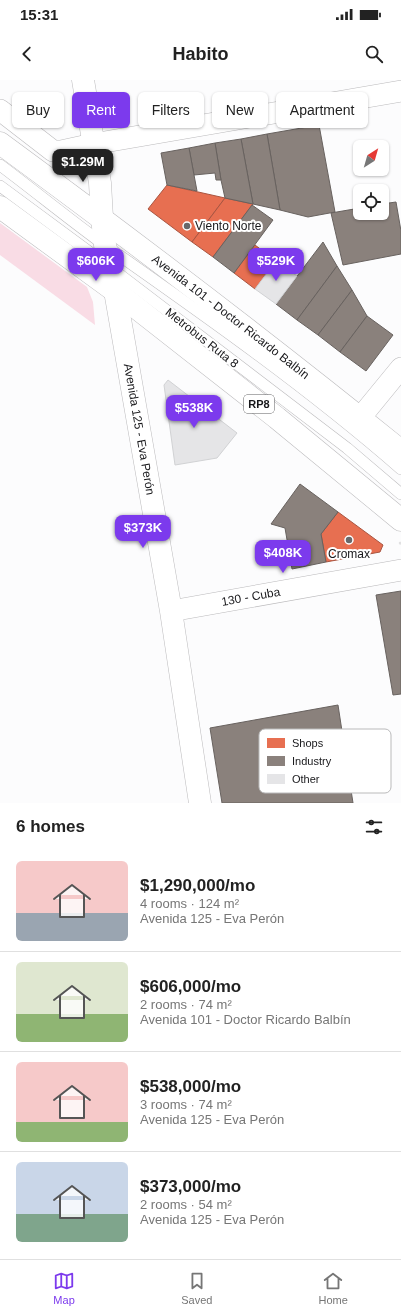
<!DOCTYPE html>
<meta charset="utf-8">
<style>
body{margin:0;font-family:Arial,sans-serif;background:#f6f6f6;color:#222;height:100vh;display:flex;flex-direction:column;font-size:15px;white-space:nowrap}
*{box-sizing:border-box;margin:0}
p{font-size:13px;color:#767676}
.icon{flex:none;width:22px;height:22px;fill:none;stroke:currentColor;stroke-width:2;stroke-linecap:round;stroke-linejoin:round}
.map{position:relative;height:723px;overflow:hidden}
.drawer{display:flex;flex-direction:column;background:#fff;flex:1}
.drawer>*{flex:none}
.top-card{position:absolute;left:12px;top:12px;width:377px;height:36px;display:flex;gap:8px}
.needle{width:26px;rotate:37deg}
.buttons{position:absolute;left:353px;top:60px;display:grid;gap:8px}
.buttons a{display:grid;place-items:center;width:36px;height:36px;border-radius:6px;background:#fff;box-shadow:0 1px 3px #0004;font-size:20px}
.price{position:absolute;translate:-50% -34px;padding:0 9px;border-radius:8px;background:#7c3aed;color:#fff;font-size:13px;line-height:26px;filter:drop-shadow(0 1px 2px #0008)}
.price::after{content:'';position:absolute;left:50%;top:24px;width:12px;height:9px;margin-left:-6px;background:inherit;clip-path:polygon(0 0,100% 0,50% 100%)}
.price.current{background:#222;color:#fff}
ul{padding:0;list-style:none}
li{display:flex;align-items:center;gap:12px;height:100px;padding:0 16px}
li+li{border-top:1px solid #e0e0e0}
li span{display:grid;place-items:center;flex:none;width:112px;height:80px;border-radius:6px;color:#555}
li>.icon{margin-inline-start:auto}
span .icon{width:48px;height:48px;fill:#fffc;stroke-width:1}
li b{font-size:17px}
h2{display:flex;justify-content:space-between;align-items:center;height:48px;padding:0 16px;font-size:17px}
.tag{padding:0 14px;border-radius:6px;background:#fff;box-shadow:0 1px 3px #0004;font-size:14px;line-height:36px}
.tag.current{background:#7c3aed;color:#fff}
.status{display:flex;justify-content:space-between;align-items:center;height:28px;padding:0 20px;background:#fff;direction:ltr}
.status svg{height:11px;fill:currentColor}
header{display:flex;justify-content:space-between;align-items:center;height:52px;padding:0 16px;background:#fff;font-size:18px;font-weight:600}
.tab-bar{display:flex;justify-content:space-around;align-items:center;height:56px;border-top:1px solid #e0e0e0;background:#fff;font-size:11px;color:#767676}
.tab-bar a{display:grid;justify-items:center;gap:2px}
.tab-bar .current{color:#7c3aed}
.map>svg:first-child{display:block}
.green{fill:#f9dce5}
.shops{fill:#e76f51;stroke:#a95541}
.industry{fill:#8a817c;stroke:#68625f}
.building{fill:#e5e5e7;stroke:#d1d2d4}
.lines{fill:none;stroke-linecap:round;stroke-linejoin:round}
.lane-casing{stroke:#bbbabc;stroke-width:12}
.street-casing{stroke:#bbbabc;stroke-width:22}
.secondary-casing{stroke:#bbbabc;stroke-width:23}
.primary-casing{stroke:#bbbabc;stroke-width:23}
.path{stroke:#e1e1e2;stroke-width:2.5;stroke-dasharray:4 2;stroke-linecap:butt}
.lane{stroke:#fff;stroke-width:11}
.street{stroke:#fff;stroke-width:21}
.secondary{stroke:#fff;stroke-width:22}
.primary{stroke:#fff;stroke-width:22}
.poi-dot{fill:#68686a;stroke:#fff;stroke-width:1.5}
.labels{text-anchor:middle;stroke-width:4;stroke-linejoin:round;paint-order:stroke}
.shield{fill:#fff;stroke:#5d5d5f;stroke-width:1}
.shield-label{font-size:11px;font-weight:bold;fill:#18181b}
.poi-label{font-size:12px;fill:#18181b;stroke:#fff;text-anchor:start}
.street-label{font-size:12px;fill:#18181b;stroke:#fff}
.key{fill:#fff;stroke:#bababb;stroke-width:1}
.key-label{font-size:11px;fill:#18181b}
</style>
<div class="status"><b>15:31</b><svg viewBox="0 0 49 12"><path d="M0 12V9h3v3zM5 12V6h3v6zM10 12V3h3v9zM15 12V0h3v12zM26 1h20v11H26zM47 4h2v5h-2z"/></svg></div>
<header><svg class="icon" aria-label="back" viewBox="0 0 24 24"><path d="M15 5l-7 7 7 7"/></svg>Habito<svg class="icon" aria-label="search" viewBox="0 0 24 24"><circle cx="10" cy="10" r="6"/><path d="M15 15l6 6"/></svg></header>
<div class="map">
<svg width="401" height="723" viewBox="0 0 401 723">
<rect width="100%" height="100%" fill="#fcfcfd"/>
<polygon class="green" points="0,143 87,207 93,222 95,245 0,175"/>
<g class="shops">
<polygon points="167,105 225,118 192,162 148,129"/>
<polygon points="225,118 253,124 213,177 192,162"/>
<polygon points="255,165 276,181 255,209 234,193"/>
<polygon points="338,432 383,465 380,472 326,482 321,454"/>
</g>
<g class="industry">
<polygon points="319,45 335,132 308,137 280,130 267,54"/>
<polygon points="267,54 280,130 253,124 241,59"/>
<polygon points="241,59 253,124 225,118 221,100 215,63"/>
<polygon points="215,63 221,100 216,100 215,93 194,95 189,68"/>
<polygon points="189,68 194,95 197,111 167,105 161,73"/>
<polygon points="396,122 401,151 401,174 343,185 331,133 360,128 360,133 382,133 382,124"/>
<polygon points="252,125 273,140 234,193 213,177"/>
<polygon points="323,162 337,186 297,240 276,224"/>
<polygon points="337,186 352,210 318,255 297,240"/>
<polygon points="352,210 367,236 340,272 318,255"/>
<polygon points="367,236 393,255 366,291 340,272"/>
<polygon points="300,404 338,432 321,454 326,482 292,489 285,448 271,444"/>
<polygon points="401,511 401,614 393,615 376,515"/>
<polygon points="338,625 353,723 222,723 210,648"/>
</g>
<g class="building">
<polygon points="276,181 297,196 276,224 255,209"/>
<polygon points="168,300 237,353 217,378 175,385 164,305"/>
</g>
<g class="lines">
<defs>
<g id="lane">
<path d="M 0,85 C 36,112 70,140 106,166 C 207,237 308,308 401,389"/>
<polyline points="0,106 111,188 347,368 401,414"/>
</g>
<g id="street">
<polyline points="0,30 53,71 61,71 93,64 401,11"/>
<polyline points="360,338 401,288"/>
<path id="s1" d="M 171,531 L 401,490"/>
</g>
<g id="secondary">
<path id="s2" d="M 83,0 L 100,103 L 102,138 L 105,165 L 111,188 L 171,531 L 200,723"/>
</g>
<g id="primary">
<path id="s3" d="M 0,63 C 136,163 270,265 401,371"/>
<polyline points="0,127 115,211 277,338 401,440"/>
</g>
</defs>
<use href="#lane" class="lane-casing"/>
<use href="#street" class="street-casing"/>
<use href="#secondary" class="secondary-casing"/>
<use href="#primary" class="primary-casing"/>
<polyline class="path" points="401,463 400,463 401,464"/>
<use href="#lane" class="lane"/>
<use href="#street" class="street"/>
<use href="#secondary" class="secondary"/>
<use href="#primary" class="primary"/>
</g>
<g class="poi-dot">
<circle cx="187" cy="146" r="4"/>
<circle cx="349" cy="460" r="4"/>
</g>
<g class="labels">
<rect class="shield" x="244" y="315" width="30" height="18" rx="3"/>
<g class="shield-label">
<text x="259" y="328">RP8</text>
</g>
<g class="poi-label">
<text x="195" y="150">Viento Norte</text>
<text x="349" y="478" text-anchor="middle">Cromax</text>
</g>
<g class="street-label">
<text dy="4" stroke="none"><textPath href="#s3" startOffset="289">Avenida 101 - Doctor Ricardo Balbín</textPath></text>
<text transform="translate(202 258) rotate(38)" y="4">Metrobus Ruta 8</text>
<text dy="4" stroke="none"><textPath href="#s2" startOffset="354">Avenida 125 - Eva Perón</textPath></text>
<text dy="4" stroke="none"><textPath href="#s1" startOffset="81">130 - Cuba</textPath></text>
</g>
</g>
<rect x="259" y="649" width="132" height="64" rx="6" class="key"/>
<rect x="267" y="658" width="18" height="10" fill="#e76f51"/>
<rect x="267" y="676" width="18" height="10" fill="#8a817c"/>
<rect x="267" y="694" width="18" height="10" fill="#e5e5e7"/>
<g class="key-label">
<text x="292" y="667">Shops</text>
<text x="292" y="685">Industry</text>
<text x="292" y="703">Other</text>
</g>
</svg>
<div class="buttons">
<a><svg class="needle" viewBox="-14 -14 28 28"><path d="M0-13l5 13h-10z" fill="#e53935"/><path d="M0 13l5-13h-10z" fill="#767676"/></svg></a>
<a><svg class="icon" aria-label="locate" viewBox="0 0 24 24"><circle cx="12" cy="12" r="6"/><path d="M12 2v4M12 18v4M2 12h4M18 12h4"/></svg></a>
</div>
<b class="price current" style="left:83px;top:103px">$1.29M</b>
<b class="price" style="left:96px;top:202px">$606K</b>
<b class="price" style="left:276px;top:202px">$529K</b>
<b class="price" style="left:194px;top:349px">$538K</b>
<b class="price" style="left:143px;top:469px">$373K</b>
<b class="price" style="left:283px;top:494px">$408K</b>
<div class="top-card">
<a class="tag">Buy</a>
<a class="tag current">Rent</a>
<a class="tag">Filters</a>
<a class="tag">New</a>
<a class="tag">Apartment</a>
</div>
</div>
<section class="drawer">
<h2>6 homes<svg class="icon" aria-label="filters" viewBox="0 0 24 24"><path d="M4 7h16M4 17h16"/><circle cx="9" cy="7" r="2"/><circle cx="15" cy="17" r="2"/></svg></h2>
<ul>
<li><span style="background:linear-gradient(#f6c9c9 65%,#9aa5b1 0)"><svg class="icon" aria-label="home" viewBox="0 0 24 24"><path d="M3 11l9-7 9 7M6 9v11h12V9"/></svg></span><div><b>$1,290,000/mo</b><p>4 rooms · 124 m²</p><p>Avenida 125 - Eva Perón</p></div></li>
<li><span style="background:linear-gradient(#dfe7d0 65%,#8fb573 0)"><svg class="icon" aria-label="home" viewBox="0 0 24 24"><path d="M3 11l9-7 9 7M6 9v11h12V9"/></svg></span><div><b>$606,000/mo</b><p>2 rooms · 74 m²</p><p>Avenida 101 - Doctor Ricardo Balbín</p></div></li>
<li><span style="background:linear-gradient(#f6c9c9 75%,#8fb573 0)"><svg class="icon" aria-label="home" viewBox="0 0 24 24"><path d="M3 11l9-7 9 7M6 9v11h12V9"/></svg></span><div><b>$538,000/mo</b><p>3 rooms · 74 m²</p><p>Avenida 125 - Eva Perón</p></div></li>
<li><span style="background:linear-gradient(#c9d6e8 65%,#7fa58c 0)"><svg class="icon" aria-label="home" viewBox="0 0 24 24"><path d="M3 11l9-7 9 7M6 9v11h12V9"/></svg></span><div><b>$373,000/mo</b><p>2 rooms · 54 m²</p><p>Avenida 125 - Eva Perón</p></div></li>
</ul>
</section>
<nav class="tab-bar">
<a class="current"><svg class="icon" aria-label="map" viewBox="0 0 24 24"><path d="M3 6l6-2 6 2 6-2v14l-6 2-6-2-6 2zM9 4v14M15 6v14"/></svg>Map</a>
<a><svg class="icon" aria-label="saved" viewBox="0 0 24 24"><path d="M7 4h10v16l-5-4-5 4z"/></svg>Saved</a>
<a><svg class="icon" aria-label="home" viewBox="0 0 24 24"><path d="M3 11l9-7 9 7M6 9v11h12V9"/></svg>Home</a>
</nav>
